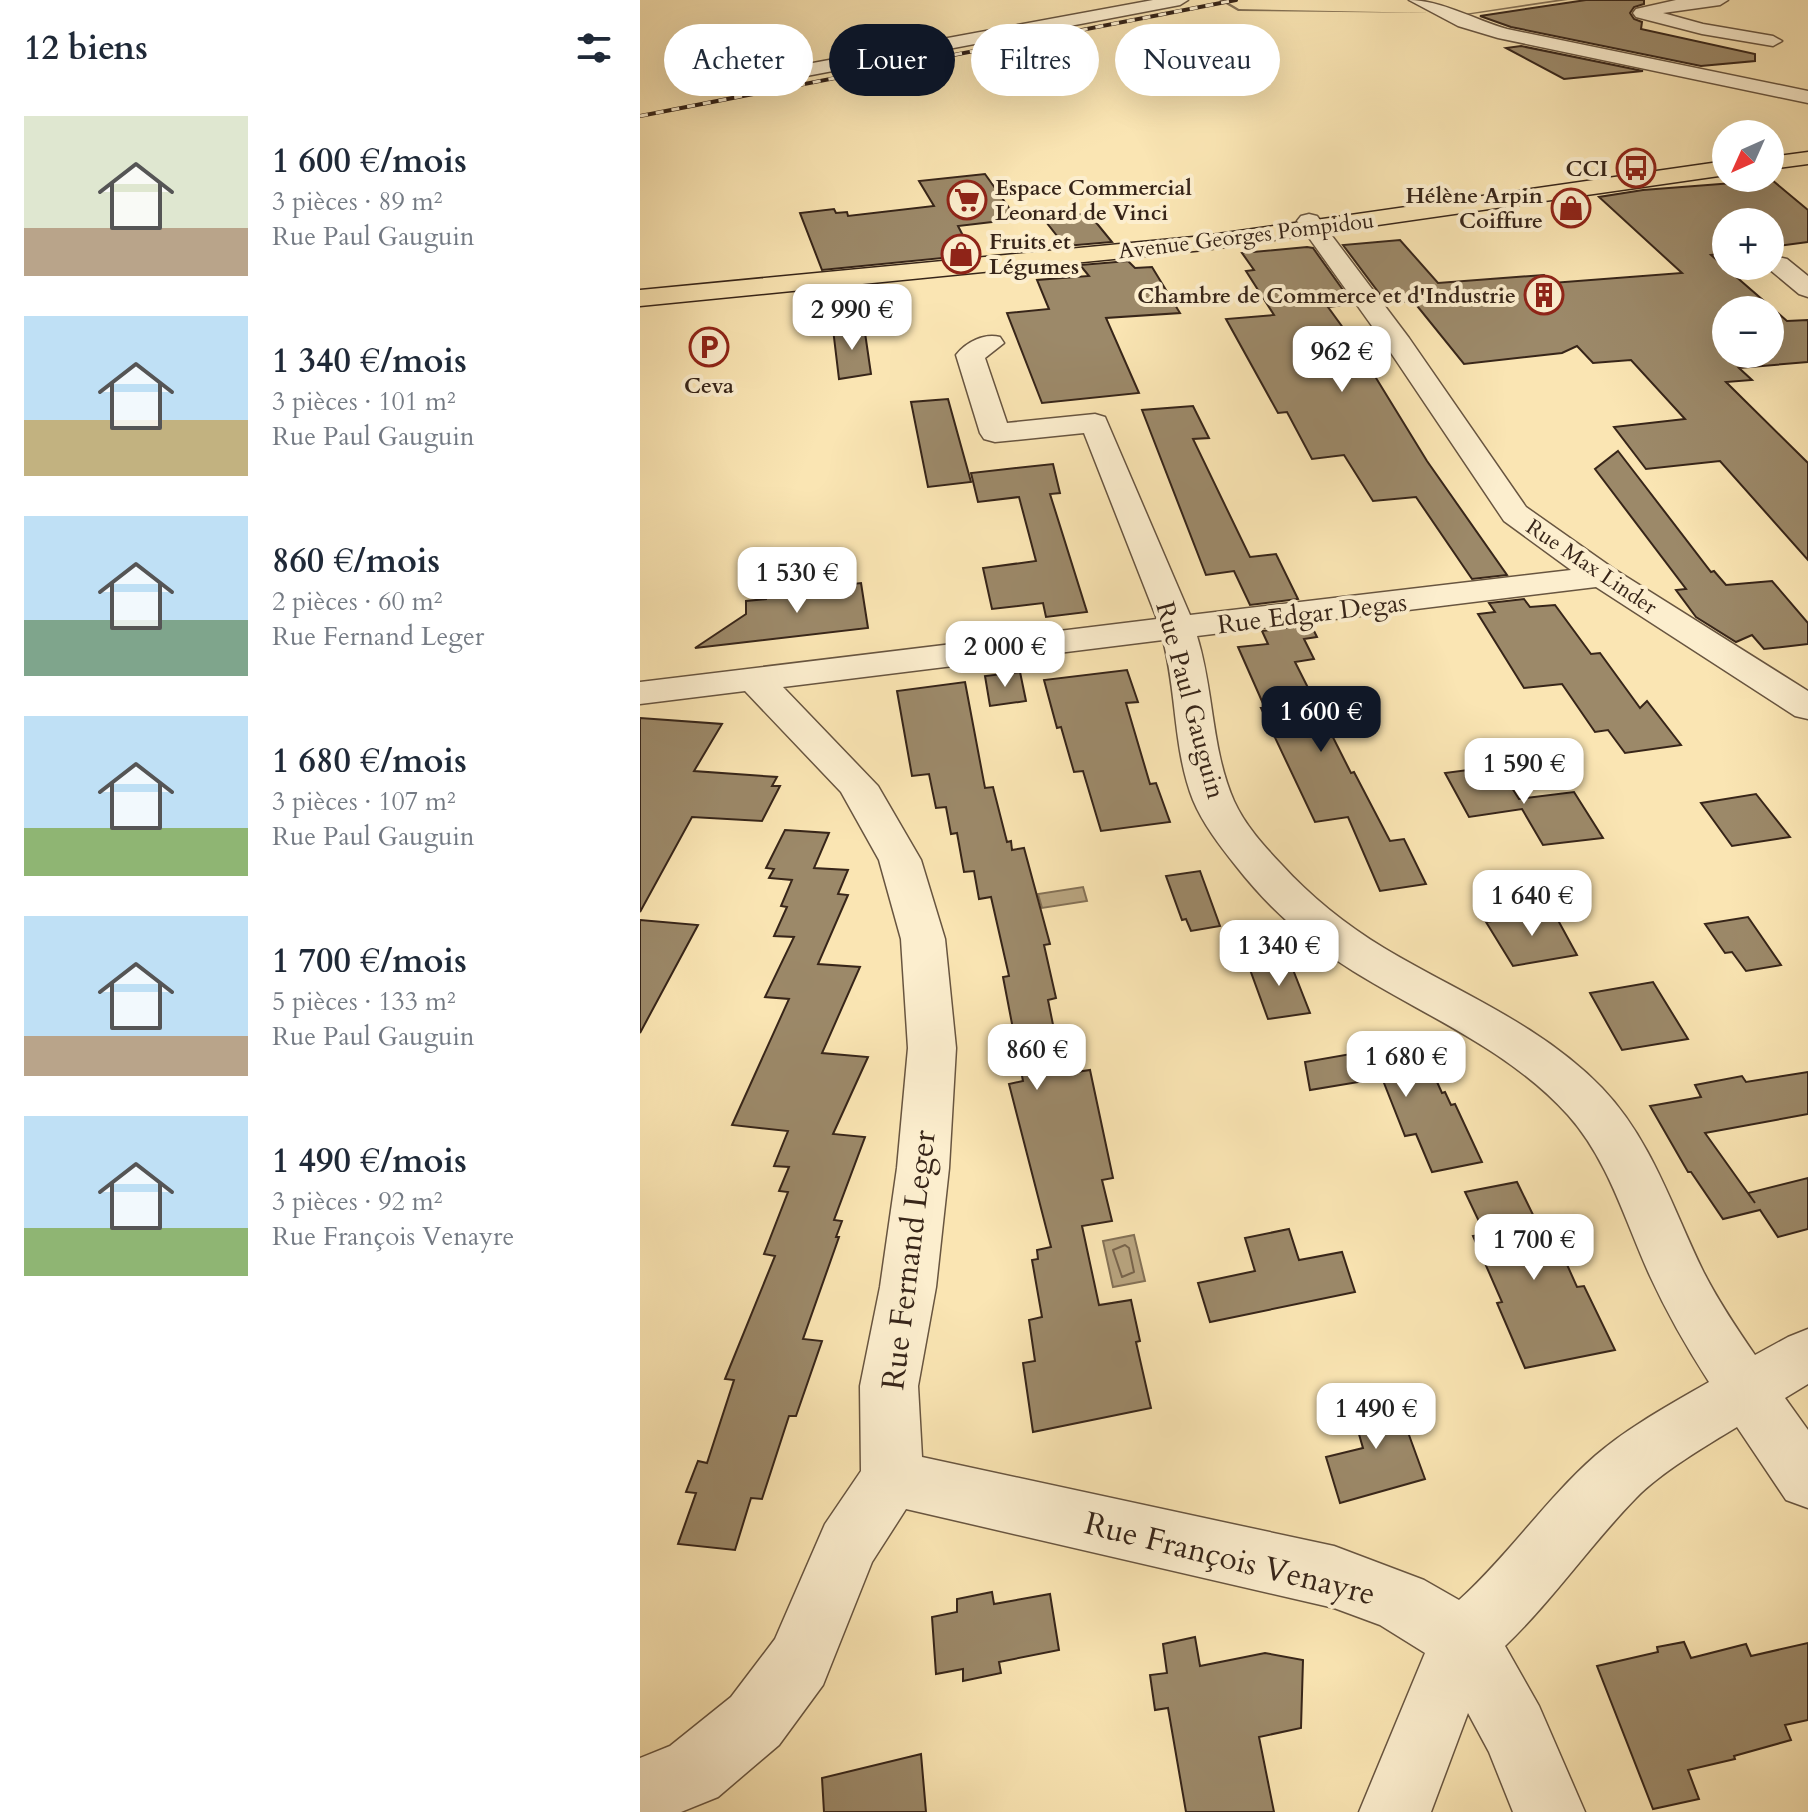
<!DOCTYPE html>
<html lang="fr">
<meta charset="utf-8">
<style>
body{margin:0;font-family:Cardo,serif;background:#f2f2f3;color:#1f2937;height:100vh;display:flex;flex-direction:column;font-size:30px;white-space:nowrap}
*{box-sizing:border-box;margin:0}
p{font-size:26px;color:#747a83}
.icon{flex:none;width:44px;height:44px;fill:none;stroke:currentColor;stroke-width:2;stroke-linecap:round;stroke-linejoin:round}
.map{position:relative;flex:1;overflow:hidden}
.sheet{display:flex;flex-direction:column;background:#fff;width:640px}
.sheet>*{flex:none}
.hud{position:absolute;left:24px;top:24px;width:760px;height:72px;display:flex;gap:16px}
.needle{width:52px;rotate:225deg}
.fabs{position:absolute;left:1072px;top:120px;display:grid;gap:16px}
.fabs a{display:grid;place-items:center;width:72px;height:72px;border-radius:50%;background:#fff;box-shadow:0 8px 32px #0002;font-size:40px}
.price{position:absolute;translate:-50% -68px;padding:0 18px;border-radius:16px;background:#fff;color:#222;font-size:26px;line-height:52px;filter:drop-shadow(0 2px 4px #0008)}
.price::after{content:'';position:absolute;left:50%;top:48px;width:24px;height:18px;margin-left:-12px;background:inherit;clip-path:polygon(0 0,100% 0,50% 100%)}
.price.on{background:#111827;color:#fff}
ul{padding:0;list-style:none}
li{display:flex;align-items:center;gap:24px;height:200px;padding:0 24px}
li span{display:grid;place-items:center;flex:none;width:224px;height:160px;border-radius:0px;color:#555}
li>.icon{margin-inline-start:auto}
span .icon{width:96px;height:96px;fill:#fffc;stroke-width:1}
li b{font-size:34px}
h2{display:flex;justify-content:space-between;align-items:center;height:96px;padding:0 24px;font-size:34px}
.chip{padding:0 28px;border-radius:36px;background:#fff;box-shadow:0 8px 32px #0002;font-size:28px;line-height:72px}
.chip.on{background:#111827;color:#fff}
main{display:flex;flex:1;min-height:0}
.map>svg:first-child{display:block}
.water{fill:#b8a47f;stroke:#847156;stroke-width:2}
.lines{fill:none;stroke-linecap:round;stroke-linejoin:round}
.shore{stroke:#78644c;stroke-width:2}
.stream{fill:#847156;fill-rule:evenodd}
.building{fill:#9c8969;stroke:#372519;stroke-width:2;fill-rule:evenodd}
.minor-casing{stroke:#685540;stroke-width:3}
.major-casing{stroke:#372519;stroke-width:3}
.minor{fill:#fceece;fill-rule:evenodd}
.major{fill:#fae5b3;fill-rule:evenodd}
.rail-casing{stroke:#372519;stroke-width:4}
.rail{stroke:#fceece;stroke-width:3;stroke-dasharray:8;stroke-linecap:butt}
.labels{text-anchor:middle;stroke-width:8;stroke-linejoin:round;paint-order:stroke}
.far-poi-label{font-size:22px;font-weight:bold;fill:#372519;stroke:#fceece;text-anchor:end}
.far-street-label{font-size:22px;fill:#372519;stroke:#fceece}
.street-label{font-size:26px;fill:#372519;stroke:#fceece}
.near-street-label{font-size:32px;fill:#372519;stroke:#fceece}
</style>
<main>
<section class="sheet">
<h2>12 biens<svg class="icon" aria-label="filters" viewBox="0 0 24 24"><path d="M4 7h16M4 17h16"/><circle cx="9" cy="7" r="2"/><circle cx="15" cy="17" r="2"/></svg></h2>
<ul>
<li><span style="background:linear-gradient(#dfe7d0 70%,#b9a48a 0)"><svg class="icon" aria-label="home" viewBox="0 0 24 24"><path d="M3 11l9-7 9 7M6 9v11h12V9"/></svg></span><div><b>1 600 €/mois</b><p>3 pièces · 89 m²</p><p>Rue Paul Gauguin</p></div></li>
<li><span style="background:linear-gradient(#bfe0f5 65%,#c2b280 0)"><svg class="icon" aria-label="home" viewBox="0 0 24 24"><path d="M3 11l9-7 9 7M6 9v11h12V9"/></svg></span><div><b>1 340 €/mois</b><p>3 pièces · 101 m²</p><p>Rue Paul Gauguin</p></div></li>
<li><span style="background:linear-gradient(#bfe0f5 65%,#7fa58c 0)"><svg class="icon" aria-label="home" viewBox="0 0 24 24"><path d="M3 11l9-7 9 7M6 9v11h12V9"/></svg></span><div><b>860 €/mois</b><p>2 pièces · 60 m²</p><p>Rue Fernand Leger</p></div></li>
<li><span style="background:linear-gradient(#bfe0f5 70%,#8fb573 0)"><svg class="icon" aria-label="home" viewBox="0 0 24 24"><path d="M3 11l9-7 9 7M6 9v11h12V9"/></svg></span><div><b>1 680 €/mois</b><p>3 pièces · 107 m²</p><p>Rue Paul Gauguin</p></div></li>
<li><span style="background:linear-gradient(#bfe0f5 75%,#b9a48a 0)"><svg class="icon" aria-label="home" viewBox="0 0 24 24"><path d="M3 11l9-7 9 7M6 9v11h12V9"/></svg></span><div><b>1 700 €/mois</b><p>5 pièces · 133 m²</p><p>Rue Paul Gauguin</p></div></li>
<li><span style="background:linear-gradient(#bfe0f5 70%,#8fb573 0)"><svg class="icon" aria-label="home" viewBox="0 0 24 24"><path d="M3 11l9-7 9 7M6 9v11h12V9"/></svg></span><div><b>1 490 €/mois</b><p>3 pièces · 92 m²</p><p>Rue François Venayre</p></div></li>
</ul>
</section>
<div class="map">
<svg width="1168" height="1812" viewBox="0 0 1168 1812">
<rect width="100%" height="100%" fill="#fae5b3"/>
<filter id="stains"><feTurbulence type="fractalNoise" baseFrequency=".0025" numOctaves="4"/><feColorMatrix values="0 0 0 0 .2 0 0 0 0 .09 0 0 0 0 .02 0 0 0 .5 -.17"/></filter>
<radialGradient id="worn" r=".72"><stop offset=".6" stop-color="#630" stop-opacity="0"/><stop offset="1" stop-color="#630" stop-opacity=".3"/></radialGradient>
<g class="water">
<polygon points="443,887 447,901 402,908 398,894"/>
<polygon points="494,1235 505,1281 473,1287 463,1241"/>
</g>
<g class="lines">
<polygon class="shore" points="485,1245 489,1248 494,1272 482,1277 473,1250"/>
<g class="stream">
<polygon points="579,0 584,0 599,9 793,13 598,11"/>
<polygon points="916,0 928,0 826,15 824,14"/>
</g>
</g>
<g class="building">
<polygon points="946,0 1004,0 1004,4 994,7 990,13 994,19 1002,22 1001,29 1115,54 1115,61 1061,66 871,27 840,16"/>
<polygon points="881,46 1003,71 924,79 866,48"/>
<polygon points="345,174 377,219 318,226 333,255 182,270 160,213 194,209 196,213 207,212 208,216 294,206 279,181"/>
<path d="M 1132,180 L 1168,210 L 1168,242 L 1130,247 L 1130,222 L 1086,222 L 1086,253 L 1071,255 L 1147,321 L 1168,320 L 1168,362 L 1099,368 L 1112,380 L 1086,382 L 1168,463 L 1168,560 L 1080,461 L 1006,469 L 974,427 L 1045,419 L 991,360 L 953,363 L 937,346 L 922,353 L 824,364 L 774,302 L 745,301 L 703,245 L 760,240 L 798,283 L 904,275 L 912,283 L 1042,273 L 959,197 L 1003,190 ZM 1086,310 L 1130,310 L 1130,354 L 1086,354 Z"/>
<polygon points="443,214 450,215 472,242 425,246 403,218"/>
<polygon points="667,247 673,248 713,304 688,307 717,347 787,461 867,575 832,579 776,497 733,501 704,455 672,459 647,412 638,413 586,319 634,315 606,271 614,270 602,253"/>
<polygon points="488,261 495,268 512,267 540,313 466,318 499,393 402,403 367,313 409,309 397,280 449,276 440,265"/>
<polygon points="224,326 231,374 199,379 193,329"/>
<polygon points="308,399 331,482 288,487 271,402"/>
<polygon points="553,406 569,438 553,439 610,557 636,554 658,599 610,605 594,571 566,575 502,410"/>
<polygon points="978,451 1071,572 1074,571 1086,585 1132,581 1168,623 1168,644 1124,649 1112,635 1096,642 1056,617 1036,590 1046,589 955,469"/>
<polygon points="413,464 420,493 410,494 447,612 406,617 403,603 352,609 343,568 396,561 379,497 338,502 331,473"/>
<polygon points="221,583 228,628 55,648 106,614 106,601 126,599 126,594"/>
<polygon points="884,599 890,607 915,605 951,654 960,653 1000,708 1007,701 1041,745 985,753 968,730 955,732 922,684 884,688 838,614 855,612 849,603"/>
<polygon points="671,625 677,637 664,639 674,659 655,662 711,773 714,772 750,841 764,839 786,884 740,891 708,817 675,822 621,708 625,708 598,647 628,644 622,631"/>
<polygon points="487,670 498,702 486,703 510,784 516,783 530,822 461,831 443,771 434,772 421,727 417,728 404,680"/>
<polygon points="380,672 386,701 350,706 345,676"/>
<polygon points="325,682 345,788 353,787 367,842 371,841 372,850 384,848 410,944 404,945 416,998 408,1000 423,1074 450,1070 473,1178 462,1180 472,1221 442,1226 459,1305 491,1300 500,1341 496,1342 511,1408 393,1432 383,1363 395,1361 389,1320 402,1317 392,1260 398,1259 397,1250 411,1247 369,1084 383,1081 363,977 369,976 351,897 339,899 334,871 324,872 317,833 311,834 306,807 296,808 289,774 272,776 257,691"/>
<polygon points="0,718 82,724 54,771 137,777 132,786 140,786 122,821 52,817 0,912"/>
<polygon points="858,766 879,799 934,792 963,838 903,845 882,809 829,817 805,773"/>
<polygon points="1116,794 1150,837 1092,846 1061,803"/>
<polygon points="145,830 189,833 174,868 208,870 198,894 208,895 178,964 220,967 182,1053 228,1057 193,1134 225,1137 194,1220 202,1221 196,1237 199,1237 163,1339 182,1341 156,1416 149,1416 122,1499 111,1498 95,1550 38,1544 56,1493 46,1492 58,1461 67,1463 94,1380 85,1379 135,1256 124,1254 148,1192 139,1191 149,1167 134,1166 148,1131 92,1125 149,999 125,997 154,937 134,936 147,907 141,906 152,880 129,878 134,869 126,868"/>
<polygon points="560,871 580,926 551,931 546,919 542,920 526,876"/>
<polygon points="913,911 937,955 873,966 846,922"/>
<polygon points="1108,917 1141,965 1106,971 1092,952 1085,953 1065,924"/>
<polygon points="0,920 58,925 0,1033"/>
<polygon points="648,957 670,1013 628,1019 608,964"/>
<polygon points="1013,982 1048,1039 982,1050 950,993"/>
<polygon points="779,1042 802,1093 805,1092 811,1105 815,1104 842,1162 792,1172 776,1134 765,1136 742,1078 670,1090 665,1062"/>
<polygon points="1168,1072 1168,1114 1065,1133 1115,1203 1108,1193 1168,1178 1168,1229 1138,1237 1120,1210 1083,1219 1051,1172 1048,1172 1010,1106 1061,1097 1055,1085 1102,1076 1106,1082"/>
<polygon points="877,1182 897,1223 908,1222 937,1287 944,1286 975,1350 885,1368 857,1303 862,1302 833,1236 845,1234 825,1192"/>
<polygon points="649,1229 659,1260 702,1252 715,1292 570,1322 558,1283 615,1271 605,1238"/>
<polygon points="753,1391 785,1479 700,1503 686,1457 723,1448 709,1400"/>
<polygon points="352,1592 354,1604 410,1594 419,1650 359,1662 361,1673 323,1681 323,1669 296,1674 292,1617 317,1612 317,1599"/>
<polygon points="555,1637 560,1666 625,1653 663,1660 661,1728 619,1737 634,1812 546,1812 528,1708 515,1710 510,1675 527,1673 523,1644"/>
<polygon points="1044,1642 1051,1658 1106,1644 1111,1656 1168,1643 1168,1720 1145,1725 1151,1740 1094,1756 1095,1759 1048,1770 1059,1799 1013,1809 957,1666 1018,1652 1017,1647"/>
<polygon points="281,1754 286,1812 184,1812 182,1778"/>
</g>
<g class="lines">
<defs>
<g id="minor">
<polygon points="513,0 548,0 540,5 135,82 125,76 135,70"/>
<path d="M 769,0 C 801,0 835,20 867,29 L 1168,91 L 1168,103 L 858,38 L 818,26 Z"/>
<polygon points="1036,0 1088,0 1080,5 1023,13 1063,24 1133,36 1142,41 1133,46 1062,34 996,17 993,13 996,9"/>
<path d="M 669,214 L 677,216 L 769,338 L 886,507 L 974,569 L 1168,691 L 1168,719 L 1155,716 L 956,587 L 557,636 C 574,690 571,749 594,801 C 605,825 623,845 641,864 C 671,897 706,925 744,948 C 819,993 900,1024 962,1088 C 1012,1140 1033,1210 1064,1273 C 1079,1302 1097,1329 1115,1355 L 1148,1337 L 1168,1329 L 1168,1384 L 1145,1398 L 1168,1430 L 1168,1508 L 1146,1500 L 1097,1427 C 1067,1445 1020,1473 996,1498 C 950,1545 913,1600 865,1646 L 899,1706 L 945,1812 L 873,1812 L 849,1752 L 828,1713 L 791,1812 L 719,1812 L 785,1653 L 740,1625 L 694,1608 L 266,1509 L 232,1562 L 183,1685 L 139,1745 L 78,1797 L 41,1812 L 0,1812 L 0,1758 L 30,1746 L 91,1697 L 135,1639 L 185,1524 L 221,1471 L 220,1386 L 240,1287 L 257,1168 L 268,1048 L 261,939 L 239,860 L 201,792 L 105,691 L 0,704 L 0,682 L 517,619 L 444,433 L 355,442 L 344,439 L 340,433 L 316,355 C 326,342 344,333 360,337 L 364,343 L 345,358 L 367,423 L 455,414 L 465,417 L 550,615 L 931,570 L 864,521 L 747,347 L 657,221 L 661,216 ZM 523,640 C 537,693 533,749 553,800 C 563,824 580,846 596,866 C 628,907 668,943 713,971 C 787,1017 868,1049 928,1115 C 969,1161 985,1221 1010,1276 C 1027,1313 1047,1348 1069,1382 C 1031,1404 988,1427 955,1456 C 905,1500 868,1556 819,1600 L 784,1580 L 694,1546 L 282,1457 L 278,1386 L 296,1287 L 309,1168 L 316,1048 L 305,939 L 281,860 L 238,786 L 143,687 Z"/>
<polygon points="1138,257 1147,259 1168,276 1168,297 1159,294 1129,269 1127,266 1130,266 1130,259"/>
</g>
<g id="major">
<polygon points="1168,152 1168,164 1130,169 1130,157"/>
<polygon points="1086,161 1086,175 564,250 0,306 0,290 564,236"/>
</g>
</defs>
<use href="#minor" class="minor-casing"/>
<use href="#major" class="major-casing"/>
<use href="#minor" class="minor"/>
<use href="#major" class="major"/>
<defs>
<polyline id="rail" points="0,116 596,0"/>
</defs>
<use href="#rail" class="rail-casing"/>
<use href="#rail" class="rail"/>
</g>
<defs>
<symbol id="bus-ring" viewBox="-11 -11 22 22"><circle r="9.5" fill="#fceece" stroke="#8f2418" stroke-width="1.5"/><path d="M-5-6H5V4H4V6H2V4H-2V6H-4V4H-5ZM-3.5-4V0h7V-4ZM-3.5 1.2v1.5H-2V1.2ZM2 1.2v1.5H3.5V1.2Z" fill="#8f2418"/></symbol>
<symbol id="supermarket-ring" viewBox="-11 -11 22 22"><circle r="9.5" fill="#fceece" stroke="#8f2418" stroke-width="1.5"/><path d="M-6-5.5h2.5l.6 2H6L4.5 2H-2.5L-4.4-4H-6ZM-1.5 3.2a1.3 1.3 0 1 0 .1 0ZM3 3.2a1.3 1.3 0 1 0 .1 0Z" fill="#8f2418"/></symbol>
<symbol id="shop-ring" viewBox="-11 -11 22 22"><circle r="9.5" fill="#fceece" stroke="#8f2418" stroke-width="1.5"/><path d="M-5-2.5h2.3a2.7 3.5 0 0 1 5.4 0H5L5.5 6h-11ZM-1.5-2.5h3a1.5 2.3 0 0 0-3 0Z" fill="#8f2418"/></symbol>
<symbol id="building-ring" viewBox="-11 -11 22 22"><circle r="9.5" fill="#fceece" stroke="#8f2418" stroke-width="1.5"/><path d="M-4-6H4V6H1V3H-1V6H-4ZM-2.5-4.3h1.7v1.8h-1.7ZM.8-4.3h1.7v1.8H.8ZM-2.5-1h1.7V.8h-1.7ZM.8-1h1.7V.8H.8Z" fill="#8f2418"/></symbol>
<symbol id="parking-ring" viewBox="-11 -11 22 22"><circle r="9.5" fill="#fceece" stroke="#8f2418" stroke-width="1.5"/><path d="M-3.5-5.5H1a3.5 3.5 0 0 1 0 7H-1V5.5H-3.5ZM-1-3.4V-.6H.8a1.4 1.4 0 0 0 0-2.8Z" fill="#8f2418"/></symbol>
</defs>
<g fill-rule="evenodd">
<use href="#bus-ring" x="974" y="146" width="44" height="44"/>
<use href="#supermarket-ring" x="305" y="178" width="44" height="44"/>
<use href="#shop-ring" x="909" y="186" width="44" height="44"/>
<use href="#shop-ring" x="299" y="232" width="44" height="44"/>
<use href="#building-ring" x="882" y="273" width="44" height="44"/>
<use href="#parking-ring" x="47" y="325" width="44" height="44"/>
</g>
<g class="labels">
<g class="far-poi-label">
<text x="968" y="176">CCI</text>
<text x="355" y="195" text-anchor="start">Espace Commercial<tspan x="355" dy="25">Leonard de Vinci</tspan></text>
<text x="903" y="203">Hélène Arpin<tspan x="903" dy="25">Coiffure</tspan></text>
<text x="349" y="249" text-anchor="start">Fruits et<tspan x="349" dy="25">Légumes</tspan></text>
<text x="876" y="303">Chambre de Commerce et d'Industrie</text>
<text x="69" y="393" text-anchor="middle">Ceva</text>
</g>
<g class="far-street-label">
<text transform="translate(606 235) rotate(-7)" y="8">Avenue Georges Pompidou</text>
<text transform="translate(952 566) rotate(34)" y="8">Rue Max Linder</text>
</g>
<g class="street-label">
<text transform="translate(672 613) rotate(-7)" y="9">Rue Edgar Degas</text>
<text transform="translate(551 700) rotate(75)" y="9">Rue Paul Gauguin</text>
</g>
<g class="near-street-label">
<text transform="translate(268 1260) rotate(-83)" y="11">Rue Fernand Leger</text>
<text transform="translate(590 1558) rotate(14)" y="11">Rue François Venayre</text>
</g>
</g>
<rect width="100%" height="100%" filter="url(#stains)"/>
<rect width="100%" height="100%" fill="url(#worn)"/>
</svg>
<div class="fabs">
<a><svg class="needle" viewBox="-14 -14 28 28"><path d="M0-13l5 13h-10z" fill="#e53935"/><path d="M0 13l5-13h-10z" fill="#747a83"/></svg></a>
<a>+</a>
<a>−</a>
</div>
<b class="price" style="left:212px;top:352px">2 990 €</b>
<b class="price" style="left:702px;top:394px">962 €</b>
<b class="price" style="left:157px;top:615px">1 530 €</b>
<b class="price" style="left:365px;top:689px">2 000 €</b>
<b class="price on" style="left:681px;top:754px">1 600 €</b>
<b class="price" style="left:884px;top:806px">1 590 €</b>
<b class="price" style="left:892px;top:938px">1 640 €</b>
<b class="price" style="left:639px;top:988px">1 340 €</b>
<b class="price" style="left:397px;top:1092px">860 €</b>
<b class="price" style="left:766px;top:1099px">1 680 €</b>
<b class="price" style="left:894px;top:1282px">1 700 €</b>
<b class="price" style="left:736px;top:1451px">1 490 €</b>
<div class="hud">
<a class="chip">Acheter</a>
<a class="chip on">Louer</a>
<a class="chip">Filtres</a>
<a class="chip">Nouveau</a>
</div>
</div>
</main>
